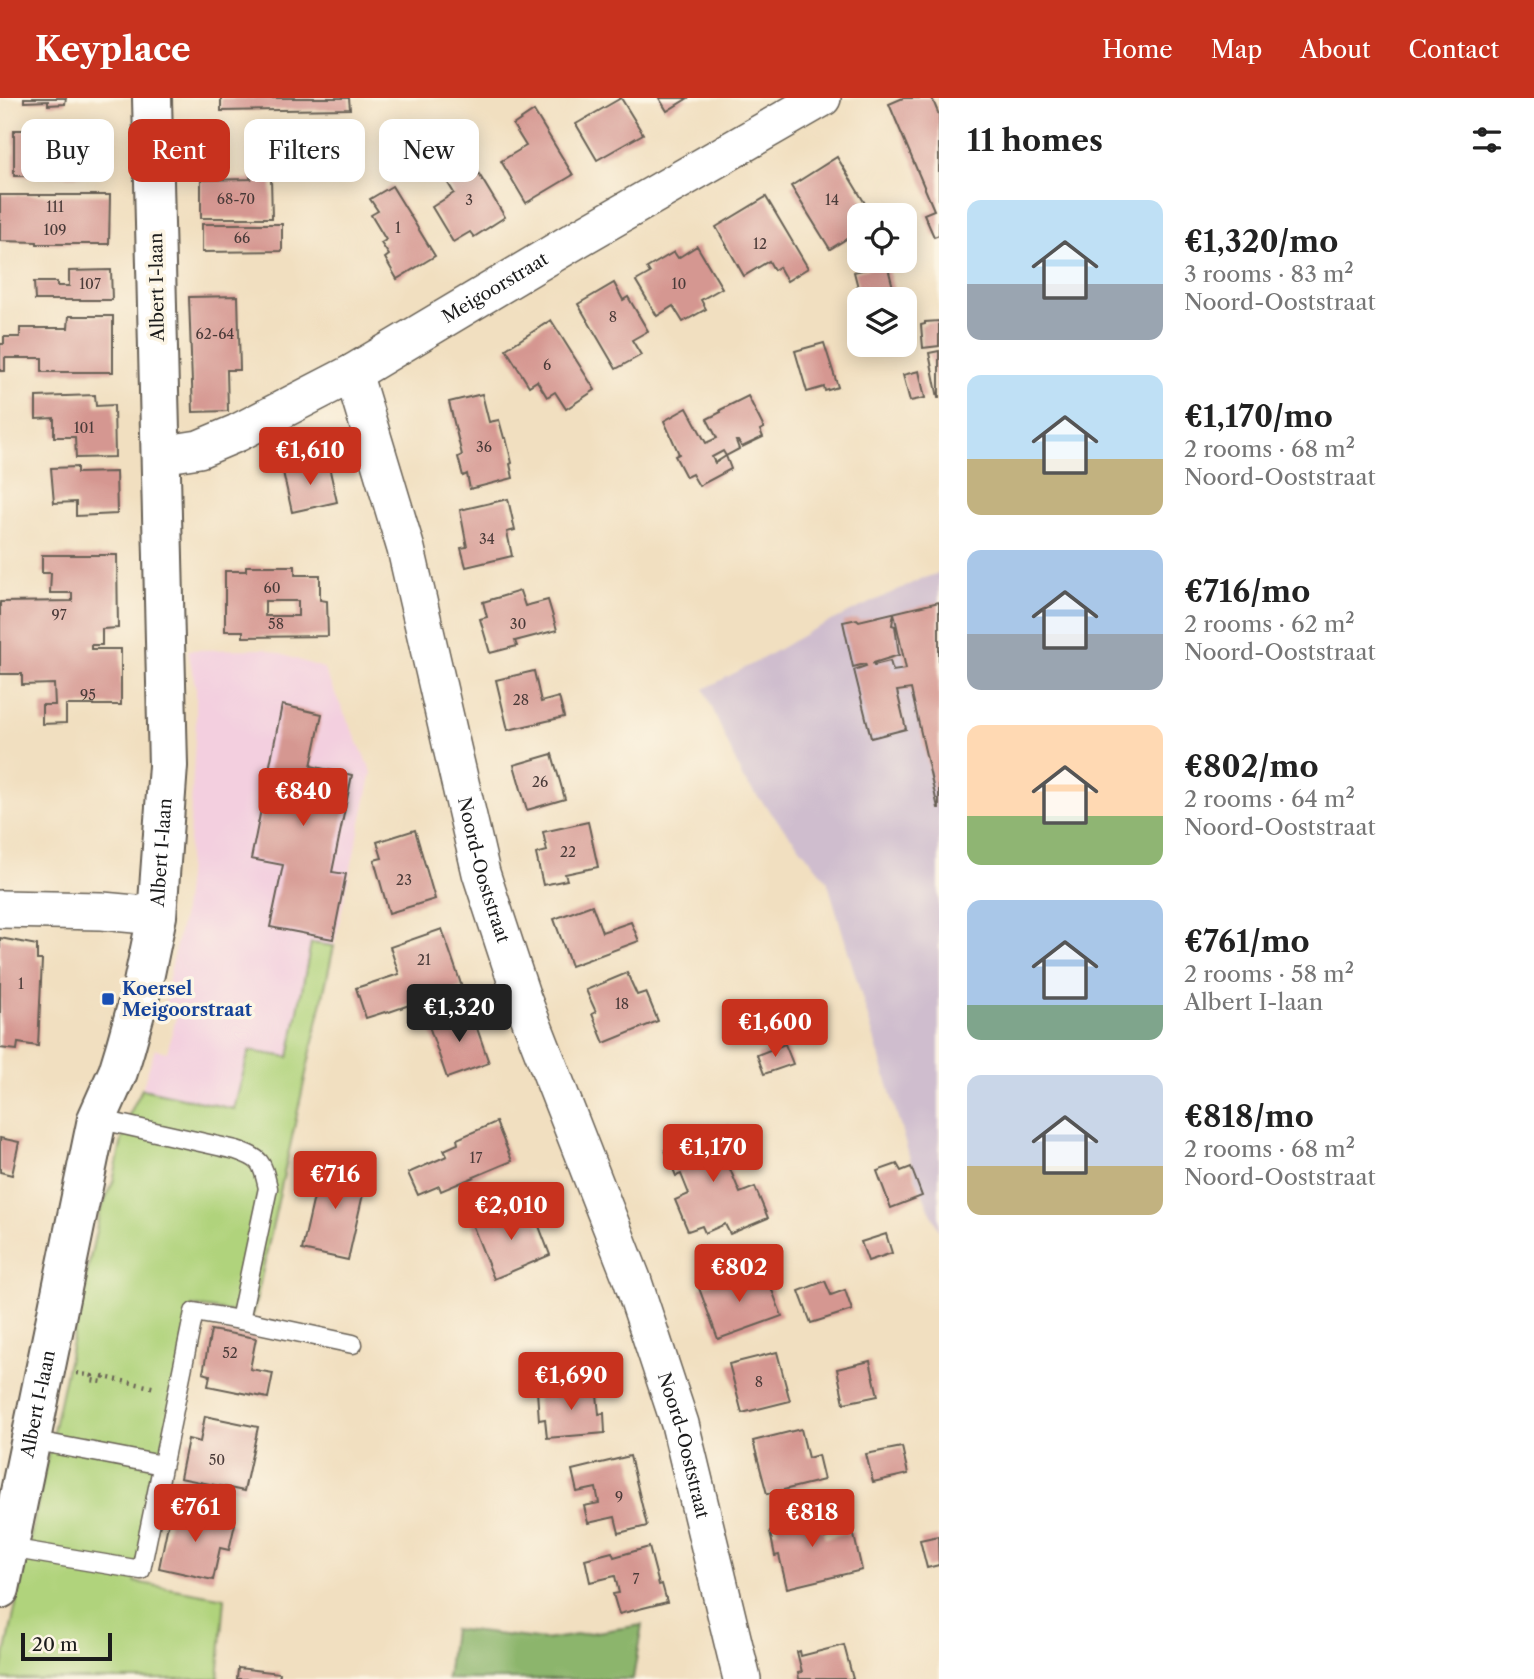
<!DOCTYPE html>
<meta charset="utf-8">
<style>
body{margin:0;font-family:"Libre Caslon Text",serif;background:#f6f6f6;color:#222;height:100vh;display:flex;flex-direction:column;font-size:26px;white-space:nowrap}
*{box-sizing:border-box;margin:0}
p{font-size:23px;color:#767676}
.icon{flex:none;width:38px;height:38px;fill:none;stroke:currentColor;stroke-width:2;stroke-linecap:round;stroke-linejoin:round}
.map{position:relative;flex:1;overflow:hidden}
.panel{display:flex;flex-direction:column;background:#fff;width:595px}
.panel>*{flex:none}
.hud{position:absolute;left:21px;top:21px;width:665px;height:63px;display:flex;gap:14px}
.buttons{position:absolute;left:847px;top:105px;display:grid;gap:14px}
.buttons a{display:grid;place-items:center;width:70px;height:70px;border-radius:14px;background:#fff;box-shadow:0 4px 18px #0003;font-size:35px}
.scale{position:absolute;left:21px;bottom:18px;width:91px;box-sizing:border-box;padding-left:7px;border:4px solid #1c1c1c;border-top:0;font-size:19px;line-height:24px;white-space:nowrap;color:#1c1c1c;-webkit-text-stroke:5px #fcf5e5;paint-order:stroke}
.price{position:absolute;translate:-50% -60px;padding:0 16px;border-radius:7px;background:#c8321e;color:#fff;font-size:23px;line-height:46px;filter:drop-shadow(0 2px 4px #0008)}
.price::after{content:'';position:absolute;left:50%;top:42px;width:21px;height:16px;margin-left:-10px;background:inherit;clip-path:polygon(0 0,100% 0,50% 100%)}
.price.on{background:#222;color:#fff}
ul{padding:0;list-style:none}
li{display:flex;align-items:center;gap:21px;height:175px;padding:0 28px}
li span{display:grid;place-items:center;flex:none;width:196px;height:140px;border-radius:14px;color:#555}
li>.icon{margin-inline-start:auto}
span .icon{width:84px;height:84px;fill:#fffc;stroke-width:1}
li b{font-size:30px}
h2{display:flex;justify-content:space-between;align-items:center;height:84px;padding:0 28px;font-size:30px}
.chip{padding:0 24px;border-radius:14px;background:#fff;box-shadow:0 4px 18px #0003;font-size:24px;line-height:63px}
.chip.on{background:#c8321e;color:#fff}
header{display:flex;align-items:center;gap:42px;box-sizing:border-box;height:98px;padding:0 35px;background:#c8321e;color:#fff}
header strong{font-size:33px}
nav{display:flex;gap:38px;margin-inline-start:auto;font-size:24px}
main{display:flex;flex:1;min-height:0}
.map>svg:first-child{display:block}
.built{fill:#f3cfdf}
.industrial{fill:#cfbdce}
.green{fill:#b0d37c;stroke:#66784c;stroke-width:2}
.forest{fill:#8cb56c;stroke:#546844;stroke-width:2}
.building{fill:#d59791;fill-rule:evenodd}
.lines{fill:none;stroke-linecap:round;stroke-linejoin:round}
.service-casing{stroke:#676055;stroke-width:21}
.minor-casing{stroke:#676055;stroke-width:40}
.tertiary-casing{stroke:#676055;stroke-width:42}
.path{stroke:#676055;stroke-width:4.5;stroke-dasharray:2 5;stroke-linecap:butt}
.service{stroke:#fff;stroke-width:18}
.minor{stroke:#fff;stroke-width:37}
.tertiary{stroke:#fff;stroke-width:38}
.transit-dot{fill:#1a4fb4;stroke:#fcf5e5;stroke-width:2.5}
.labels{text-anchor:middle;stroke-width:7;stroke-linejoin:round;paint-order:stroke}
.number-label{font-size:14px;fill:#4a3b39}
.street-label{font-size:18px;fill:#1c1c1c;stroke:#fcf5e5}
.transit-label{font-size:18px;font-weight:bold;fill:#164399;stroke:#fcf5e5;text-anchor:start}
</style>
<header>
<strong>Keyplace</strong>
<nav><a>Home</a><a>Map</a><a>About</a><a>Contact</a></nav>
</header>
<main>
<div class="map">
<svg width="939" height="1581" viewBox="0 0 939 1581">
<rect width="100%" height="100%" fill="#fcf5e5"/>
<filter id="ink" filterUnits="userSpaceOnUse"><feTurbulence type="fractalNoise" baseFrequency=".0143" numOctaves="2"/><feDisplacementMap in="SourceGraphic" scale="14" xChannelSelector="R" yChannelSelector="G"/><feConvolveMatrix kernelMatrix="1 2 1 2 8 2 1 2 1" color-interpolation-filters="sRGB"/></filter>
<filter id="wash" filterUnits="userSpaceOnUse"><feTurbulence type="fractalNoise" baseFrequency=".00686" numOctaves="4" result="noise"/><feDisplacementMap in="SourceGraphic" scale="28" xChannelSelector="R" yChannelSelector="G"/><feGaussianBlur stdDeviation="1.57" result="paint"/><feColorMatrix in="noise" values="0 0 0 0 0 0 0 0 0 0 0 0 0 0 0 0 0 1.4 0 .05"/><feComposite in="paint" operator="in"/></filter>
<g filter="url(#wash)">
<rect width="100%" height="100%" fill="#f1dfc0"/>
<polygon class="built" points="265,551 323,570 372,674 295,1025 142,991 155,951 167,954 177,916 164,912 169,879 182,821 187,779 196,625 196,591 188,552"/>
<polygon class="industrial" points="939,475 939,1133 916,1081 827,782 743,681 704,591 758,563 812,532 921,481"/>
<polygon class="green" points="311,845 334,848 253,1217 192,1208 135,1484 225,1500 218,1581 0,1581 100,1114 113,1084 126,1023 142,991 234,1011 249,953 289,959"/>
<polygon class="forest" points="642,1527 633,1581 447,1581 453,1531 545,1542"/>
<g id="blocks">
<g class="building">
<polygon points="24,0 66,0 65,6 48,7 48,3 24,4"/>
<polygon points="221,0 349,0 350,11 221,13"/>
<polygon points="621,0 643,36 597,62 576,26"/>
<polygon points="659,0 688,0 667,13"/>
<polygon points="903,0 932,0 939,17 939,137 934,139 924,116 934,112 889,6"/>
<polygon points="534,13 573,77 526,105 501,63 526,48 513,27"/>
<polygon points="14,32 97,32 96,78 14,78"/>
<polygon points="462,48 505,119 474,139 470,134 453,144 432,109 454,95 435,64"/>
<polygon points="837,59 872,117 859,117 859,133 830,151 791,88"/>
<polygon points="258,78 258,80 271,80 272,120 201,120 201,82 251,81 250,79"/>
<polygon points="392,88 435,158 397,181 385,160 389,157 381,145 386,142 371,117 378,113 370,101"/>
<polygon points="0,97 110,97 109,146 37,146 37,144 0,143"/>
<polygon points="766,99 808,170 787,183 779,169 774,172 769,163 744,178 716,129"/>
<polygon points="202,126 282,126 282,153 202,154"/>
<polygon points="697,148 722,190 701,202 706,211 683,224 673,208 657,218 636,183 650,175 647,170 674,154 678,160"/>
<polygon points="887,166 896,201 861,201 854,174"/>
<polygon points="111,172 112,202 35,202 34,184 57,184 57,188 69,188 69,173"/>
<polygon points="614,185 623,202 628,199 648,233 632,242 641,257 616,271 578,206"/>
<polygon points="238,198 240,272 227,272 228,313 193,314 189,199"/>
<polygon points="69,218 113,218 113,274 42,274 42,260 5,260 5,273 0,273 0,246 4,246 4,239 20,239 20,230 68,230"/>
<polygon points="551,222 595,292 566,311 555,294 547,299 537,283 529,288 506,251"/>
<polygon points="939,223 939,248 923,250 921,227 925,226 925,224"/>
<polygon points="824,245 838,289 825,293 824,289 807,294 795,253"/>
<polygon points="939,253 939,300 938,300 929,255"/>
<polygon points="919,273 925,300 910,303 903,277"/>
<polygon points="482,296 489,324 499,322 504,340 506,340 512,365 510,366 513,380 470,391 467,376 463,378 458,359 462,357 449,304"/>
<polygon points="95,297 96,308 114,307 115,359 76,360 75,339 54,339 54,320 36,321 36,299"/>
<polygon points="748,298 764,330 760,332 763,339 742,349 738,343 736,343 739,351 726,358 723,353 712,359 715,365 726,358 731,371 699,388 692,376 686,379 675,358 679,356 664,323 687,310 706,345 717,340 707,321 721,314 720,312"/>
<polygon points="328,364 337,404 292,414 283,374"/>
<polygon points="77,369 77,375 116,374 117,416 76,418 76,404 54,405 51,370"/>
<polygon points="508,401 515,432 507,434 512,458 466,469 461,450 467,449 460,412"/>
<polygon points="42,457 117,457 118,530 102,531 102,547 91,547 91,551 121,551 121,607 66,607 66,625 42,626 42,607 55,607 54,586 22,587 22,576 0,576 0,504 72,503 72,495 50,495 51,475 42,475"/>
<path d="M 246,468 L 295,468 L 295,477 L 320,477 L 320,502 L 327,503 L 328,538 L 243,539 L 243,533 L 225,533 L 225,473 L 246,473 ZM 265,503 L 298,503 L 298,518 L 265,518 Z"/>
<polygon points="520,493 525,508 548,502 557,532 515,543 517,548 490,555 480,521 487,519 483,504"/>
<path d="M 939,504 L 939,710 L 938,710 L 911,591 L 897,593 L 906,631 L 871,640 L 854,572 L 866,568 L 865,566 L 853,569 L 843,524 L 857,521 L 859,523 ZM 894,515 L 906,571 L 893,573 L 890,563 L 874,567 L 873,565 L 899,557 L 895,528 L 892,527 Z"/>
<polygon points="534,573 541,604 559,599 564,619 508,632 496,582"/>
<polygon points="282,607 322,616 311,668 352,677 332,774 346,776 333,841 270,829 283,767 251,761"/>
<polygon points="552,656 565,701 527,712 514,667"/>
<polygon points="588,724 598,769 565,776 567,782 543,787 536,756 547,753 543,734"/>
<polygon points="415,732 435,801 389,815 374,762 382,760 377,744"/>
<polygon points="592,807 602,834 631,824 639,843 571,868 554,821"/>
<polygon points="442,831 462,889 386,915 385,914 366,920 356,890 399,876 390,849"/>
<polygon points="0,840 37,847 37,862 42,862 38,948 18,945 17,952 0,950"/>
<polygon points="627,875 637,897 646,894 658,923 604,945 592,916 596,914 586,892"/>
<polygon points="471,913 489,965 447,980 429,928"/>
<polygon points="785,946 793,966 764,976 757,957"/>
<polygon points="496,1024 512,1063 441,1093 439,1088 418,1097 408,1075 447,1058 444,1052 458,1046 457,1041"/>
<polygon points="729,1026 740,1053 725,1059 740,1095 755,1089 768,1120 730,1136 725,1126 705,1135 702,1128 688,1133 675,1102 689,1096 681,1076 676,1078 665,1052"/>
<polygon points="0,1040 19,1044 12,1077 0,1074"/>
<polygon points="322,1064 368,1074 348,1162 302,1152"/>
<polygon points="897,1066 901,1073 911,1069 922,1098 891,1110 877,1073"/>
<polygon points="532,1110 550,1157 494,1181 472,1126 505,1113 508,1120"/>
<polygon points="886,1136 892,1155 868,1163 861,1144"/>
<polygon points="743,1173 749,1189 768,1182 782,1218 718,1241 699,1190"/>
<polygon points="825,1183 831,1197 845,1192 852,1212 811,1225 799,1193"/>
<polygon points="211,1232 256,1240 250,1271 273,1275 268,1300 208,1288 210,1277 203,1275"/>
<polygon points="777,1254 790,1303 742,1315 729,1266"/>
<polygon points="870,1263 878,1298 844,1305 837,1271"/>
<polygon points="596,1287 599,1316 604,1315 605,1335 547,1340 545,1321 539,1322 537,1293"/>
<polygon points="205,1318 258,1329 244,1393 180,1380 188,1341 200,1344"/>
<polygon points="801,1331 808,1360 818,1357 824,1382 767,1396 753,1343"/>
<polygon points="902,1349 908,1376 873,1384 866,1356"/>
<polygon points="630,1358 647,1428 619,1435 615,1419 588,1425 584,1408 599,1405 596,1390 577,1394 572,1372"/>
<polygon points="805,1407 809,1425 821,1422 825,1440 853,1433 862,1472 787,1490 779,1457 775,1458 770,1434 778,1432 774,1415"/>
<polygon points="171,1412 235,1426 229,1452 220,1450 213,1482 159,1470"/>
<polygon points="938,1438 939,1467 927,1470 920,1442"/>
<polygon points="649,1449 659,1487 662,1486 667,1504 619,1516 613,1496 619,1495 615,1478 590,1484 585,1461 612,1454 614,1459"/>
<polygon points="844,1547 853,1581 799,1581 798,1575 802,1574 797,1554 800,1553 801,1558"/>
<polygon points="238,1570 280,1575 279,1581 237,1581"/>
</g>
</g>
</g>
<g filter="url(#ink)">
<use href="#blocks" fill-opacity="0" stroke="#676055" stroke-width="2"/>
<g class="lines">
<defs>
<g id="service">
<path d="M 97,1021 L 236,1052 C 262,1061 262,1064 268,1090 L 240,1222 L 353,1246"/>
<polyline points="31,1342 162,1367"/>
<polyline points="9,1450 141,1472 194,1214 240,1222"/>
</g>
<g id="minor">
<path id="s1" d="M 353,275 L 406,451 L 481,775 L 522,900 L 632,1181 L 680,1326 L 742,1581"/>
<path id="s2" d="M 161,357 L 199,351 L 237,335 L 353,275 L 579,140 L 822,0"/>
<polyline points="0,811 102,813 157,818"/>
</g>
<g id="tertiary">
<path id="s3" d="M 0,1491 L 97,1021 L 118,974 L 125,951 L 142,890 L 157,818 L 168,668 L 152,0"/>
</g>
</defs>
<use href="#service" class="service-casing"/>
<use href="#minor" class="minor-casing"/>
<use href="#tertiary" class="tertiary-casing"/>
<polyline class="path" points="77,1275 92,1278 91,1282 103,1284 104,1279 156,1290"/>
<use href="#service" class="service"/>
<use href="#minor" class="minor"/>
<use href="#tertiary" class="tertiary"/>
</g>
</g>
<rect class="transit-dot" x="101" y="894" width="14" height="14" rx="3.5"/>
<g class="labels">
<g class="number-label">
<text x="236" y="106">68-70</text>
<text x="469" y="107">3</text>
<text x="832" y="107">14</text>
<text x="55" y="114">111</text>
<text x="398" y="135">1</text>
<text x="55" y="137">109</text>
<text x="242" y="145">66</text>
<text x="760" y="151">12</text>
<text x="90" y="191">107</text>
<text x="679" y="191">10</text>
<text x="613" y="224">8</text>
<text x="215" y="241">62-64</text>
<text x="547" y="272">6</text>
<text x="84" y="335">101</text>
<text x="484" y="354">36</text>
<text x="487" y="446">34</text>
<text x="272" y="495">60</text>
<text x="59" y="522">97</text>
<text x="276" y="531">58</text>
<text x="518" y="531">30</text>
<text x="88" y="602">95</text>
<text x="521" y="607">28</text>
<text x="540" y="689">26</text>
<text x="568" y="759">22</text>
<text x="404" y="787">23</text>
<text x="424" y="867">21</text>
<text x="21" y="891">1</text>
<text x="622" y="911">18</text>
<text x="476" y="1065">17</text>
<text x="230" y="1260">52</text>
<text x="759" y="1289">8</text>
<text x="217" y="1367">50</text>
<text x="619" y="1404">9</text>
<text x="636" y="1486">7</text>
</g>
<g class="street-label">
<text transform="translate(157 189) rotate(-91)" y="6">Albert I-laan</text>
<text dy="6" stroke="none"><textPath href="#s2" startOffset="376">Meigoorstraat</textPath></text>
<text dy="6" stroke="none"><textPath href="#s3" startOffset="756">Albert I-laan</textPath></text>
<text dy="6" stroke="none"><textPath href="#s1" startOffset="514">Noord-Ooststraat</textPath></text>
<text dy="6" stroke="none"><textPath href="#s3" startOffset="189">Albert I-laan</textPath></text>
<text dy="6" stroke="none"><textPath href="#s1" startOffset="1124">Noord-Ooststraat</textPath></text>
</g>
<g class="transit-label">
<text x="122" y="897">Koersel<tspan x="122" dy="21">Meigoorstraat</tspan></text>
</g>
</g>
</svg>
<div class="buttons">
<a><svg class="icon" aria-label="locate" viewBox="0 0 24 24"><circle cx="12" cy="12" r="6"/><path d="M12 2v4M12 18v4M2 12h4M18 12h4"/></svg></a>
<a><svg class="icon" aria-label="layers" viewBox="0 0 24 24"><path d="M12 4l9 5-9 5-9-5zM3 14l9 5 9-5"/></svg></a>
</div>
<div class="scale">20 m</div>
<b class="price" style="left:310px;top:389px">€1,610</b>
<b class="price" style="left:303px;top:730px">€840</b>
<b class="price on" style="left:459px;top:946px">€1,320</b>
<b class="price" style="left:775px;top:961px">€1,600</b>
<b class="price" style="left:713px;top:1086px">€1,170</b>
<b class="price" style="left:335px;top:1113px">€716</b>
<b class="price" style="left:511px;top:1144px">€2,010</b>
<b class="price" style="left:739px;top:1206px">€802</b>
<b class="price" style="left:571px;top:1314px">€1,690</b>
<b class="price" style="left:195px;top:1446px">€761</b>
<b class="price" style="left:812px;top:1451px">€818</b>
<div class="hud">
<a class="chip">Buy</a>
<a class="chip on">Rent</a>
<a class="chip">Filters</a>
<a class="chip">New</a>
</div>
</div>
<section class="panel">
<h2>11 homes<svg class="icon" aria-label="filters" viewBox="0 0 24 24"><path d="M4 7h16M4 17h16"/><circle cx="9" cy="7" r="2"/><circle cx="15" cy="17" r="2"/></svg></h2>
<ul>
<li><span style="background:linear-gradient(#bfe0f5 60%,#9aa5b1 0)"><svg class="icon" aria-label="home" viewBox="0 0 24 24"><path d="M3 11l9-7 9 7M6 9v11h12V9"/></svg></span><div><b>€1,320/mo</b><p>3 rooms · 83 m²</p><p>Noord-Ooststraat</p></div></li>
<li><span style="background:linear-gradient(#bfe0f5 60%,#c2b280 0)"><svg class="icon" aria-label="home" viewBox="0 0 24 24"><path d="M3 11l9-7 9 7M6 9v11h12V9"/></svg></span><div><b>€1,170/mo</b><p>2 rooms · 68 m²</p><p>Noord-Ooststraat</p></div></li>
<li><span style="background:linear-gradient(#a9c7e8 60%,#9aa5b1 0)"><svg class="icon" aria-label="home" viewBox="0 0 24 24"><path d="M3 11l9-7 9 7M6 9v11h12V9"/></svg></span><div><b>€716/mo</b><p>2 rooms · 62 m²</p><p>Noord-Ooststraat</p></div></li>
<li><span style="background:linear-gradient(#ffd9b3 65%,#8fb573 0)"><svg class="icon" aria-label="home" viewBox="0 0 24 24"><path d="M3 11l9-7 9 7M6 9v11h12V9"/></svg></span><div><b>€802/mo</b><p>2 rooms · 64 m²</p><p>Noord-Ooststraat</p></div></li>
<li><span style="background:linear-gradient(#a9c7e8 75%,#7fa58c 0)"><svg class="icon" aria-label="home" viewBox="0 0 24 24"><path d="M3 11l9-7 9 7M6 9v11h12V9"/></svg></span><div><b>€761/mo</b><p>2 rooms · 58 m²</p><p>Albert I-laan</p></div></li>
<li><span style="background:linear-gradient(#c9d6e8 65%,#c2b280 0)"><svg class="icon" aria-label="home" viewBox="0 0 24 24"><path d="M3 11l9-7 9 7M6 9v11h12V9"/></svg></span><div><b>€818/mo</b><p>2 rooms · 68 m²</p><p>Noord-Ooststraat</p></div></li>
</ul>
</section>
</main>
